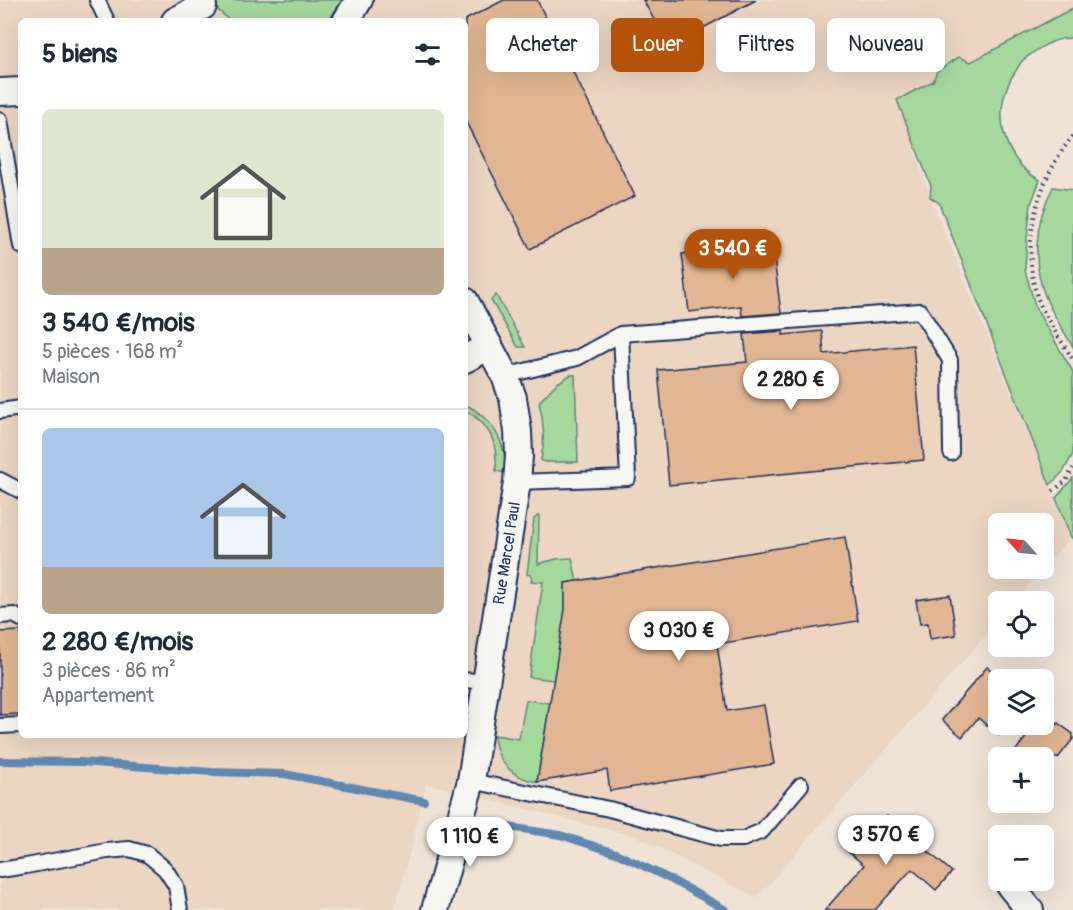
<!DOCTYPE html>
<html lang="fr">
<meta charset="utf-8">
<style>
body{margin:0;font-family:Pangolin,sans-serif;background:#f6f6f7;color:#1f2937;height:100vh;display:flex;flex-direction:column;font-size:22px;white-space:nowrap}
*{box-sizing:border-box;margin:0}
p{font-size:20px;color:#747a83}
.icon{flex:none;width:33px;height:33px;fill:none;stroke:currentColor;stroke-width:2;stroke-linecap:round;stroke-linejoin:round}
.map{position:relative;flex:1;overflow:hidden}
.sheet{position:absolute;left:18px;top:18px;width:450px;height:720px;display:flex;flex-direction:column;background:#fff;border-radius:9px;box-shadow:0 6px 24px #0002}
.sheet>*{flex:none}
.hud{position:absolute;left:486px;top:18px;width:496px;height:54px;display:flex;gap:12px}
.needle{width:39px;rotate:297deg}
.controls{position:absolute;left:988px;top:513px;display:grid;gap:12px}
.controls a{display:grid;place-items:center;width:66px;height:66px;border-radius:9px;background:#fff;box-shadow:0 6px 24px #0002;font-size:30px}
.price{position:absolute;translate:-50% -51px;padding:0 14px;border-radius:21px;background:#fff;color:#222;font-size:20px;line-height:39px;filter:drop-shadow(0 2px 3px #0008)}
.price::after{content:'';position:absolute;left:50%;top:36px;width:18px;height:14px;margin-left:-9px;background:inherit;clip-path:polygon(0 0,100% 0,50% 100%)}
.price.on{background:#b45309;color:#fff}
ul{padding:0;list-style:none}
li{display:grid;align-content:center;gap:12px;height:318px;padding:0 24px}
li+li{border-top:2px solid #e0e1e3}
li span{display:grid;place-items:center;height:186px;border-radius:9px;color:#555}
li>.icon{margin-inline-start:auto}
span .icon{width:108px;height:108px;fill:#fffc;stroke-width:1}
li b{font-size:26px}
h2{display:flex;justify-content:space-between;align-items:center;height:72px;padding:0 24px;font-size:26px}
.chip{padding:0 21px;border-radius:9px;background:#fff;box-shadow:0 6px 24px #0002;font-size:21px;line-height:54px}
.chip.on{background:#b45309;color:#fff}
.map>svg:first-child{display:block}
.built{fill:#ecd6c2;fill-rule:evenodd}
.green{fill:#a5d99c;stroke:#60847d;stroke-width:1.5}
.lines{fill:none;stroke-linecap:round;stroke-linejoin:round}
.stream{stroke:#5f88b3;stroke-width:8}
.building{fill:#e3b693;stroke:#1b2f5e;stroke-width:1.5}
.service-casing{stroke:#1b2f5e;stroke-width:18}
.minor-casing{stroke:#1b2f5e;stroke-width:30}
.path{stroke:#1b2f5e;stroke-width:4;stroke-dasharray:1.5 4.5;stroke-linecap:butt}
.service{stroke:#f6f6f2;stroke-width:14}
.minor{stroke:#f6f6f2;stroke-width:26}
.labels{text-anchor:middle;stroke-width:4.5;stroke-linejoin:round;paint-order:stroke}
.street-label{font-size:16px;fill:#1b2f5e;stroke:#f6f6f2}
</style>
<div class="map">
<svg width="1073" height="910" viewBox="0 0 1073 910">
<rect width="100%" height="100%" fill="#f0e3d6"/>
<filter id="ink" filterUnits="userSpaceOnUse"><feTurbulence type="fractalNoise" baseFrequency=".0167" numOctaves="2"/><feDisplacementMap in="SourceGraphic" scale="12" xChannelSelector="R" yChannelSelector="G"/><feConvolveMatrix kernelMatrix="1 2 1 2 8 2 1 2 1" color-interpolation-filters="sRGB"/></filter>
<g filter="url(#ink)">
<path class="built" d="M 0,0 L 1073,0 L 1073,8 L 898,100 L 930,197 L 1071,537 L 1044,568 L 1044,524 L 999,524 L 999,568 L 1044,568 L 1015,601 L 999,602 L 999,620 L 757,898 L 638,837 L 426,784 L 409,856 L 394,910 L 0,910 ZM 21,21 L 465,21 L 465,735 L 21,735 Z"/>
<g class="green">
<polygon points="212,0 343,0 328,21 230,21 216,8"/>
<path d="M 1073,8 L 1073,38 C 1060,37 1045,44 1034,52 C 1031,55 1026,57 1023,60 C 1020,63 1018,68 1015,72 C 991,107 1000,159 1040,180 L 1031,204 L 1027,238 L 1025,270 L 1036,309 L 1072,370 L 1073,374 L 1073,454 L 1063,472 L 1050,485 L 939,203 L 930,197 L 931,186 L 897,100 L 933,81 L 937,71 L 959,57 L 971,62 Z"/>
<path d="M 1053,187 L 1073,190 L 1073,347 C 1065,333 1055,318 1048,303 C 1031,266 1034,223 1053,187 Z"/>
<polygon points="496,295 525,347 518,347 491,300"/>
<path d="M 570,375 L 575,375 L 578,462 L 544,462 L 541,460 C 545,441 544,421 539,402 L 556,384 Z"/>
<path d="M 465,404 C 493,419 506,441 506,473 L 496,471 C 498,442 490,424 465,410 Z"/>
<polygon points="1073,478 1073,539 1071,537 1056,498"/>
<polygon points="539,515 538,564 556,559 572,558 577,581 554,680 529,677 543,582 531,581 532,576 527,574 534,519"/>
<path d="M 526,700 L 550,703 L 537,782 C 512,777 496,762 494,735 L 519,739 Z"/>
</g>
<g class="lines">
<g class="stream">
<polyline points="0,761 81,762 211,772 284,774 424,801"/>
<polyline points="484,823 560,835 616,853 670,879 726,910"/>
</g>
</g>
<g class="building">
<polygon points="504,0 537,0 635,196 530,249 465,120 465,20"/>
<polygon points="643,0 756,0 669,46"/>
<polygon points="772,243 781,313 742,316 741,306 689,312 682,254"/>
<polygon points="783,331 783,335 822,331 824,354 913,345 924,460 669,485 658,370 747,362 744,334"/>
<polygon points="845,537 858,621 717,644 727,711 764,705 774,764 610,791 607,770 537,782 565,609 565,583"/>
<polygon points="950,595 956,635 930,639 928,623 920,624 916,600"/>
<polygon points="21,631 21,714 0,715 0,632"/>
<polygon points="987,667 999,676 999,735 978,718 962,737 942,720"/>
<polygon points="1058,723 1073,734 1073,739 1058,758 1010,758 1036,724 1050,734"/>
<polygon points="887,816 952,872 936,890 912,869 875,910 825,910 864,865 845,849 870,819 878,826"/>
</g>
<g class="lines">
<defs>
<g id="service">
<polyline points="97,0 107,21"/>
<polyline points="0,120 21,246"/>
<polyline points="505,376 577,358 621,334"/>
<polyline points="0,411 21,408"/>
<polyline points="0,480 21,491"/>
<polyline points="517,482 628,478 621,334 920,311 950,360 951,453"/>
<polyline points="0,616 14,615 21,619"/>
<polyline points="465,680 486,682"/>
<polyline points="0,726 21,725"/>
<polyline points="471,781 609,809 721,839 743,839 762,831 801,785"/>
<polyline points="0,870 26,866 107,851 129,849 147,854 165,869 176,886 180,910"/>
</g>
<g id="minor">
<polyline points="175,21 203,6"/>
<polyline points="346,21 359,0"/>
<polyline points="0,92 21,91"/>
<polyline points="465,359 489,346"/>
<polyline points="1015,880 1010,886 1030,910"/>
<polyline points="435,910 471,781 517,482 519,456 518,431 513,398 505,376 465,301"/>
</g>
</defs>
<use href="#service" class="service-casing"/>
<use href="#minor" class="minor-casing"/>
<g class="path">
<path d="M 1073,136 C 1038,179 1020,241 1037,296 C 1043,316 1062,341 1073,360"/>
<polyline points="1053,491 1066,481 1073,468"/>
</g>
<use href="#service" class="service"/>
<use href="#minor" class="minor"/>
</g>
</g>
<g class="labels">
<g class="street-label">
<text transform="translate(506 553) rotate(-81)" y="6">Rue Marcel Paul</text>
</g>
</g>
</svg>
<div class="controls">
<a><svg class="needle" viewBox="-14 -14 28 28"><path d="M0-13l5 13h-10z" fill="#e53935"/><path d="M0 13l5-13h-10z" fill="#747a83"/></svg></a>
<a><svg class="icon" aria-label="locate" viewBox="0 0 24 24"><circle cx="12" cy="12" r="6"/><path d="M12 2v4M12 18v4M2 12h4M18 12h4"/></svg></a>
<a><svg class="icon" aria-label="layers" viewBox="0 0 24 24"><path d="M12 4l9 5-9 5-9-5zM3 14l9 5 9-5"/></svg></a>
<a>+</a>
<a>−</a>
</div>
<b class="price on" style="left:733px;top:280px">3 540 €</b>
<b class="price" style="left:791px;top:411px">2 280 €</b>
<b class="price" style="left:679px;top:662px">3 030 €</b>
<b class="price" style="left:886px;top:866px">3 570 €</b>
<b class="price" style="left:470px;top:868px">1 110 €</b>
<div class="hud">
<a class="chip">Acheter</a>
<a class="chip on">Louer</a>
<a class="chip">Filtres</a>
<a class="chip">Nouveau</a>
</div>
<section class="sheet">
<h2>5 biens<svg class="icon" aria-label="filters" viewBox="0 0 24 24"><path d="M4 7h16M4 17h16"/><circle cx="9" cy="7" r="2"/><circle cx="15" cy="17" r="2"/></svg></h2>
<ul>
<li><span style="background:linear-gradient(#dfe7d0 75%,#b9a48a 0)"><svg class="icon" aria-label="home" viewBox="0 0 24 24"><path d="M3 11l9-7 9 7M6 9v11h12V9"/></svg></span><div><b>3 540 €/mois</b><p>5 pièces · 168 m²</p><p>Maison</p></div></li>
<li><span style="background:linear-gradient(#a9c7e8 75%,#b9a48a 0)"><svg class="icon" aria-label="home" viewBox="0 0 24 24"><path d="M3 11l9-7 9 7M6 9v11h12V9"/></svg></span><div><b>2 280 €/mois</b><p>3 pièces · 86 m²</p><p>Appartement</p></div></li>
</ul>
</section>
</div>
